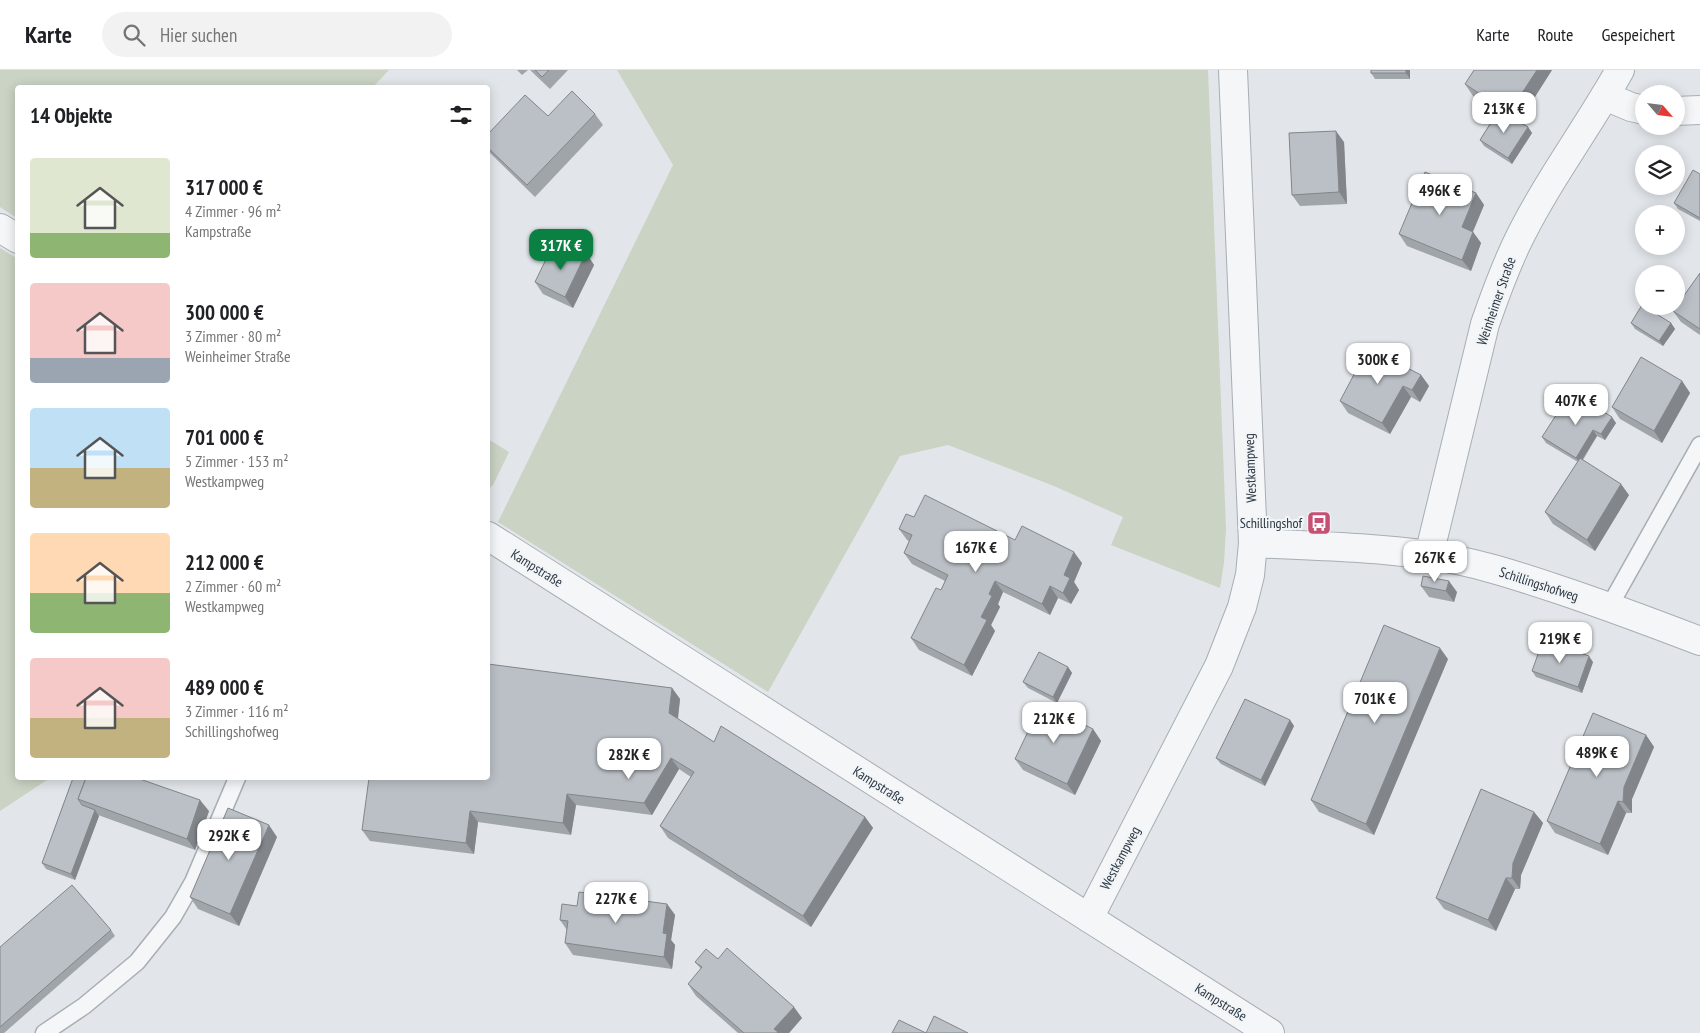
<!DOCTYPE html>
<html lang="de">
<meta charset="utf-8">
<style>
body{margin:0;font-family:"PT Sans Narrow",sans-serif;background:#f2f2f2;color:#202124;height:100vh;display:flex;flex-direction:column;font-size:19px;white-space:nowrap}
*{box-sizing:border-box;margin:0}
p{font-size:16px;color:#757577}
.icon{flex:none;width:28px;height:28px;fill:none;stroke:currentColor;stroke-width:2;stroke-linecap:round;stroke-linejoin:round}
.map{position:relative;flex:1;overflow:hidden}
.side{position:absolute;left:15px;top:15px;width:475px;height:695px;display:flex;flex-direction:column;background:#fff;border-radius:5px;box-shadow:0 2px 12px #0003}
.side>*{flex:none}
.needle{width:32px;rotate:118deg}
.fabs{position:absolute;left:1635px;top:15px;display:grid;gap:10px}
.fabs a{display:grid;place-items:center;width:50px;height:50px;border-radius:50%;background:#fff;box-shadow:0 2px 12px #0003;font-size:25px}
.price{position:absolute;translate:-50% -42px;padding:0 11px;border-radius:10px;background:#fff;color:#222;font-size:16px;line-height:32px;filter:drop-shadow(0 1px 2px #0008)}
.price::after{content:'';position:absolute;left:50%;top:30px;width:15px;height:11px;margin-left:-8px;background:inherit;clip-path:polygon(0 0,100% 0,50% 100%)}
.price.active{background:#0b8043;color:#fff}
ul{padding:0;list-style:none}
li{display:flex;align-items:center;gap:15px;height:125px;padding:0 15px}
li span{display:grid;place-items:center;flex:none;width:140px;height:100px;border-radius:5px;color:#555}
li>.icon{margin-inline-start:auto}
span .icon{width:60px;height:60px;fill:#fffc;stroke-width:1}
li b{font-size:21px}
h2{display:flex;justify-content:space-between;align-items:center;height:60px;padding:0 15px;font-size:21px}
header{display:flex;align-items:center;gap:30px;box-sizing:border-box;height:70px;padding:0 25px;background:#fff;border-bottom:1px solid #e0e0e0}
header strong{font-size:24px}
nav{display:flex;gap:28px;margin-inline-start:auto;font-size:18px}
.search{width:350px;height:45px;background:#f2f2f2;display:flex;align-items:center;gap:12px;box-sizing:border-box;padding:0 18px;border-radius:28px;color:#757577;font-size:19px}
.map>svg:first-child{display:block}
.green{fill:#cad3c4}
.lines{fill:none;stroke-linecap:round;stroke-linejoin:round}
.lane-casing{stroke:#a7aeb4;stroke-width:19}
.street-casing{stroke:#a7aeb4;stroke-width:30}
.lane{stroke:#f5f6f8;stroke-width:16}
.street{stroke:#f5f6f8;stroke-width:28}
.wall{fill:#a0a5aa}
.shaded-wall{fill:#82868b}
.building{fill:#bac0c6;stroke:#82868b}
.labels{text-anchor:middle;stroke-width:4.5;stroke-linejoin:round;paint-order:stroke}
.street-label{font-size:14px;fill:#2b3641;stroke:#f2f5f7}
.poi-label{font-size:14px;fill:#2b3641;stroke:#f2f5f7;text-anchor:end}
</style>
<header>
<strong>Karte</strong>
<div class="search"><svg class="icon" aria-label="search" viewBox="0 0 24 24"><circle cx="10" cy="10" r="6"/><path d="M15 15l6 6"/></svg>Hier suchen</div>
<nav><a>Karte</a><a>Route</a><a>Gespeichert</a></nav>
</header>
<div class="map">
<svg width="1700" height="963" viewBox="0 0 1700 963">
<rect width="100%" height="100%" fill="#e2e6ea"/>
<g class="green">
<polygon points="0,0 389,0 372,18 18,18 17,148 0,137"/>
<polygon points="617,0 1208,0 1226,459 1224,492 1220,518 1111,475 1123,447 1054,416 948,375 900,386 768,622 498,452 673,95"/>
<polygon points="0,178 18,189 18,708 65,708 64,709 50,708 0,741"/>
<polygon points="488,369 509,382 493,415 488,420"/>
</g>
<g class="lines">
<defs>
<g id="lane">
<polyline points="1609,537 1700,375"/>
<polyline points="44,963 84,936 137,892 173,847 193,812 237,708"/>
</g>
<g id="street">
<polyline points="1605,26 1631,37 1644,40"/>
<polyline points="1676,41 1700,40"/>
<polyline points="0,158 18,169"/>
<polyline points="488,466 1270,963"/>
<path d="M 1253,473 C 1311,476 1371,477 1428,485 C 1472,491 1515,505 1557,519 C 1605,535 1653,553 1700,571"/>
<path d="M 1429,485 L 1485,254 C 1494,228 1504,201 1516,175 C 1545,114 1587,59 1620,0"/>
<polyline points="1089,848 1219,596 1242,537 1250,505 1253,473 1233,0"/>
</g>
</defs>
<use href="#lane" class="lane-casing"/>
<use href="#street" class="street-casing"/>
<use href="#lane" class="lane"/>
<use href="#street" class="street"/>
</g>
<g class="wall">
<polygon points="517,0 528,0 522,5"/>
<polygon points="530,0 568,0 550,19"/>
<polygon points="1410,0 1410,9 1375,9 1371,3"/>
<polygon points="1552,0 1519,52 1528,57 1532,63 1512,94 1484,76 1480,70 1497,42 1473,26 1465,14"/>
<polygon points="595,44 603,55 535,127 488,81 488,64 548,46"/>
<polygon points="1344,72 1347,134 1300,136 1292,125"/>
<polygon points="1700,104 1700,151 1678,139 1674,133"/>
<polygon points="1476,123 1484,135 1473,162 1481,173 1471,201 1407,176 1399,164"/>
<polygon points="586,183 594,195 573,238 543,224 535,212 564,191"/>
<polygon points="1700,203 1700,265 1681,252 1673,241"/>
<polygon points="1631,253 1671,253 1675,259 1663,276 1635,259"/>
<polygon points="1421,305 1429,316 1420,332 1411,327 1390,364 1348,343 1340,331"/>
<polygon points="1682,311 1690,323 1662,373 1620,349 1612,337"/>
<polygon points="1567,344 1616,353 1605,370 1597,366 1583,390 1629,425 1595,481 1553,454 1545,442 1578,392 1546,373 1542,367"/>
<polygon points="914,447 1015,470 1082,493 1074,512 1079,520 1071,534 1058,528 1050,545 1003,522 998,534 1000,537 991,555 995,561 972,606 919,580 911,568 941,520 945,511 912,494 904,483 909,471 907,470 899,459"/>
<polygon points="1421,516 1457,522 1454,532 1429,527"/>
<polygon points="1448,589 1374,765 1319,742 1311,730"/>
<polygon points="1593,592 1582,623 1536,607 1532,601"/>
<polygon points="1068,597 1072,603 1057,633 1028,618 1023,612"/>
<polygon points="672,618 680,629 678,649 714,672 865,747 873,758 811,857 668,768 660,756 691,707 679,699 652,745 576,735 571,765 478,752 474,784 370,771 362,760"/>
<polygon points="1290,650 1294,656 1265,716 1221,694 1216,688"/>
<polygon points="1093,659 1101,671 1075,725 1023,700 1015,689"/>
<polygon points="1646,665 1654,677 1632,729 1632,743 1626,743 1608,785 1555,763 1547,751"/>
<polygon points="73,708 209,741 195,780 98,745 99,746 75,810 46,799 42,793"/>
<polygon points="1534,742 1543,753 1521,805 1520,819 1515,819 1496,861 1444,839 1436,828"/>
<polygon points="277,767 239,856 198,839 190,827"/>
<polygon points="667,834 675,845 671,870 675,875 672,899 573,885 565,873 567,860 560,850 577,836"/>
<polygon points="111,860 115,866 4,963 0,963 0,877"/>
<polygon points="718,889 802,948 789,963 738,963 696,926 688,914 701,899 695,892"/>
</g>
<g class="shaded-wall">
<polygon points="1406,0 1410,0 1410,9 1406,3"/>
<polygon points="1537,0 1552,0 1517,55 1509,43"/>
<polygon points="1528,57 1532,63 1512,94 1508,88"/>
<polygon points="1336,61 1344,72 1347,134 1339,122"/>
<polygon points="1476,123 1484,135 1470,168 1462,157"/>
<polygon points="1473,162 1481,173 1471,201 1462,190"/>
<polygon points="586,183 594,195 573,238 565,227"/>
<polygon points="1671,253 1675,259 1663,276 1659,271"/>
<polygon points="1421,305 1429,316 1420,332 1412,320"/>
<polygon points="1682,311 1690,323 1662,373 1654,361"/>
<polygon points="1403,316 1411,327 1390,364 1382,353"/>
<polygon points="1612,347 1616,353 1605,370 1601,364"/>
<polygon points="1593,360 1597,366 1580,393 1576,388"/>
<polygon points="1621,414 1629,425 1595,481 1587,470"/>
<polygon points="1074,482 1082,493 1074,512 1079,520 1071,534 1063,523 1064,505"/>
<polygon points="995,511 1003,522 998,534 1000,537 991,555 995,561 972,606 964,595 989,524"/>
<polygon points="1449,511 1457,522 1454,532 1446,521"/>
<polygon points="1050,516 1058,528 1050,545 1042,534"/>
<polygon points="1440,578 1448,589 1374,765 1366,754"/>
<polygon points="1589,586 1593,592 1582,623 1578,617"/>
<polygon points="1068,597 1072,603 1057,633 1053,627"/>
<polygon points="672,618 680,629 677,655 669,643"/>
<polygon points="1290,650 1294,656 1265,716 1261,710"/>
<polygon points="1093,659 1101,671 1075,725 1067,714"/>
<polygon points="1646,665 1654,677 1632,729 1632,743 1623,732 1624,717"/>
<polygon points="671,688 679,699 652,745 644,733"/>
<polygon points="567,724 576,735 571,765 563,753"/>
<polygon points="200,730 209,741 195,780 187,769"/>
<polygon points="1618,731 1626,743 1608,785 1600,774"/>
<polygon points="95,740 99,746 75,810 71,804"/>
<polygon points="470,741 478,752 474,784 466,773"/>
<polygon points="1534,742 1543,753 1521,805 1520,819 1512,808 1513,793"/>
<polygon points="865,747 873,758 811,857 803,846"/>
<polygon points="269,755 277,767 239,856 230,844"/>
<polygon points="1506,808 1515,819 1496,861 1488,850"/>
<polygon points="667,834 675,845 671,870 675,875 672,899 664,887 663,863"/>
<polygon points="794,937 802,948 789,963 777,963 774,959"/>
</g>
<g class="building">
<polygon points="535,0 549,0 542,7"/>
<rect x="1371" y="0" width="35" height="3"/>
<polygon points="1474,0 1537,0 1509,43 1465,14"/>
<polygon points="572,21 595,44 527,115 488,78 488,64 525,25 548,46"/>
<polygon points="1499,40 1528,57 1508,88 1480,70"/>
<polygon points="1336,61 1339,122 1292,125 1289,63"/>
<polygon points="1693,100 1700,104 1700,148 1674,133"/>
<polygon points="1425,102 1476,123 1462,157 1473,162 1462,190 1399,164"/>
<polygon points="572,176 586,183 565,227 535,212 549,183 564,191"/>
<polygon points="1700,203 1700,259 1673,241"/>
<polygon points="1642,235 1671,253 1659,271 1631,253"/>
<polygon points="1368,278 1421,305 1412,320 1403,316 1382,353 1340,331"/>
<polygon points="1641,287 1682,311 1654,361 1612,337"/>
<polygon points="1578,326 1612,347 1601,364 1593,360 1576,388 1542,367 1560,339 1567,344"/>
<polygon points="1580,388 1621,414 1587,470 1545,442"/>
<polygon points="925,425 1015,470 1022,456 1074,482 1064,505 1070,508 1063,523 1050,516 1042,534 995,511 989,524 992,526 981,547 987,550 964,595 911,568 936,518 941,520 948,505 904,483 912,465 899,459 906,444 914,447"/>
<polygon points="1423,506 1449,511 1446,521 1421,516"/>
<polygon points="1384,555 1440,578 1366,754 1311,730"/>
<polygon points="1543,570 1589,586 1578,617 1532,601"/>
<polygon points="1039,582 1068,597 1053,627 1023,612"/>
<polygon points="488,594 672,618 669,643 714,672 721,656 865,747 803,846 660,756 694,702 671,688 644,733 567,724 563,753 470,741 466,773 362,760 369,708 488,708"/>
<polygon points="1245,629 1290,650 1261,710 1216,688"/>
<polygon points="1041,634 1093,659 1067,714 1015,689"/>
<polygon points="1593,643 1646,665 1624,717 1623,732 1618,731 1600,774 1547,751"/>
<polygon points="73,708 86,708 78,729 82,735 95,740 71,804 42,793"/>
<polygon points="86,708 137,708 200,730 187,769 78,729"/>
<polygon points="1481,719 1534,742 1513,793 1512,808 1506,808 1488,850 1436,828"/>
<polygon points="228,738 269,755 230,844 190,827"/>
<polygon points="72,815 111,860 0,957 0,877"/>
<polygon points="579,822 667,834 663,863 667,864 664,887 565,873 568,851 560,850 562,834 577,836"/>
<polygon points="727,878 794,937 774,959 778,962 777,963 744,963 688,914 702,897 695,892 706,879 718,889"/>
<polygon points="934,946 968,963 892,963 899,950 926,963"/>
</g>
<defs>
<symbol id="bus-square" viewBox="-11 -11 22 22"><rect x="-9" y="-9" width="18" height="18" rx="4" fill="#c74f72" stroke="#f2f5f7"/><path d="M-5-6H5V4H4V6H2V4H-2V6H-4V4H-5ZM-3.5-4V0h7V-4ZM-3.5 1.2v1.5H-2V1.2ZM2 1.2v1.5H3.5V1.2Z" fill="#fff"/></symbol>
</defs>
<g fill-rule="evenodd">
<use href="#bus-square" x="1305" y="439" width="28" height="28"/>
</g>
<g class="labels">
<g class="street-label">
<text transform="translate(1496 231) rotate(-71)" y="5">Weinheimer Straße</text>
<text transform="translate(1250 398) rotate(-92)" y="5">Westkampweg</text>
<text transform="translate(537 498) rotate(32)" y="5">Kampstraße</text>
<text transform="translate(1539 514) rotate(18)" y="5">Schillingshofweg</text>
<text transform="translate(879 715) rotate(32)" y="5">Kampstraße</text>
<text transform="translate(1120 788) rotate(-62)" y="5">Westkampweg</text>
<text transform="translate(1221 932) rotate(32)" y="5">Kampstraße</text>
</g>
<g class="poi-label">
<text x="1302" y="458">Schillingshof</text>
</g>
</g>
</svg>
<div class="fabs">
<a><svg class="needle" viewBox="-14 -14 28 28"><path d="M0-13l5 13h-10z" fill="#e53935"/><path d="M0 13l5-13h-10z" fill="#757577"/></svg></a>
<a><svg class="icon" aria-label="layers" viewBox="0 0 24 24"><path d="M12 4l9 5-9 5-9-5zM3 14l9 5 9-5"/></svg></a>
<a>+</a>
<a>−</a>
</div>
<b class="price" style="left:1504px;top:64px">213K €</b>
<b class="price" style="left:1440px;top:146px">496K €</b>
<b class="price active" style="left:561px;top:201px">317K €</b>
<b class="price" style="left:1378px;top:315px">300K €</b>
<b class="price" style="left:1576px;top:356px">407K €</b>
<b class="price" style="left:976px;top:503px">167K €</b>
<b class="price" style="left:1435px;top:513px">267K €</b>
<b class="price" style="left:1560px;top:594px">219K €</b>
<b class="price" style="left:1375px;top:654px">701K €</b>
<b class="price" style="left:1054px;top:674px">212K €</b>
<b class="price" style="left:1597px;top:708px">489K €</b>
<b class="price" style="left:629px;top:710px">282K €</b>
<b class="price" style="left:229px;top:791px">292K €</b>
<b class="price" style="left:616px;top:854px">227K €</b>
<section class="side">
<h2>14 Objekte<svg class="icon" aria-label="filters" viewBox="0 0 24 24"><path d="M4 7h16M4 17h16"/><circle cx="9" cy="7" r="2"/><circle cx="15" cy="17" r="2"/></svg></h2>
<ul>
<li><span style="background:linear-gradient(#dfe7d0 75%,#8fb573 0)"><svg class="icon" aria-label="home" viewBox="0 0 24 24"><path d="M3 11l9-7 9 7M6 9v11h12V9"/></svg></span><div><b>317 000 €</b><p>4 Zimmer · 96 m²</p><p>Kampstraße</p></div></li>
<li><span style="background:linear-gradient(#f6c9c9 75%,#9aa5b1 0)"><svg class="icon" aria-label="home" viewBox="0 0 24 24"><path d="M3 11l9-7 9 7M6 9v11h12V9"/></svg></span><div><b>300 000 €</b><p>3 Zimmer · 80 m²</p><p>Weinheimer Straße</p></div></li>
<li><span style="background:linear-gradient(#bfe0f5 60%,#c2b280 0)"><svg class="icon" aria-label="home" viewBox="0 0 24 24"><path d="M3 11l9-7 9 7M6 9v11h12V9"/></svg></span><div><b>701 000 €</b><p>5 Zimmer · 153 m²</p><p>Westkampweg</p></div></li>
<li><span style="background:linear-gradient(#ffd9b3 60%,#8fb573 0)"><svg class="icon" aria-label="home" viewBox="0 0 24 24"><path d="M3 11l9-7 9 7M6 9v11h12V9"/></svg></span><div><b>212 000 €</b><p>2 Zimmer · 60 m²</p><p>Westkampweg</p></div></li>
<li><span style="background:linear-gradient(#f6c9c9 60%,#c2b280 0)"><svg class="icon" aria-label="home" viewBox="0 0 24 24"><path d="M3 11l9-7 9 7M6 9v11h12V9"/></svg></span><div><b>489 000 €</b><p>3 Zimmer · 116 m²</p><p>Schillingshofweg</p></div></li>
</ul>
</section>
</div>
